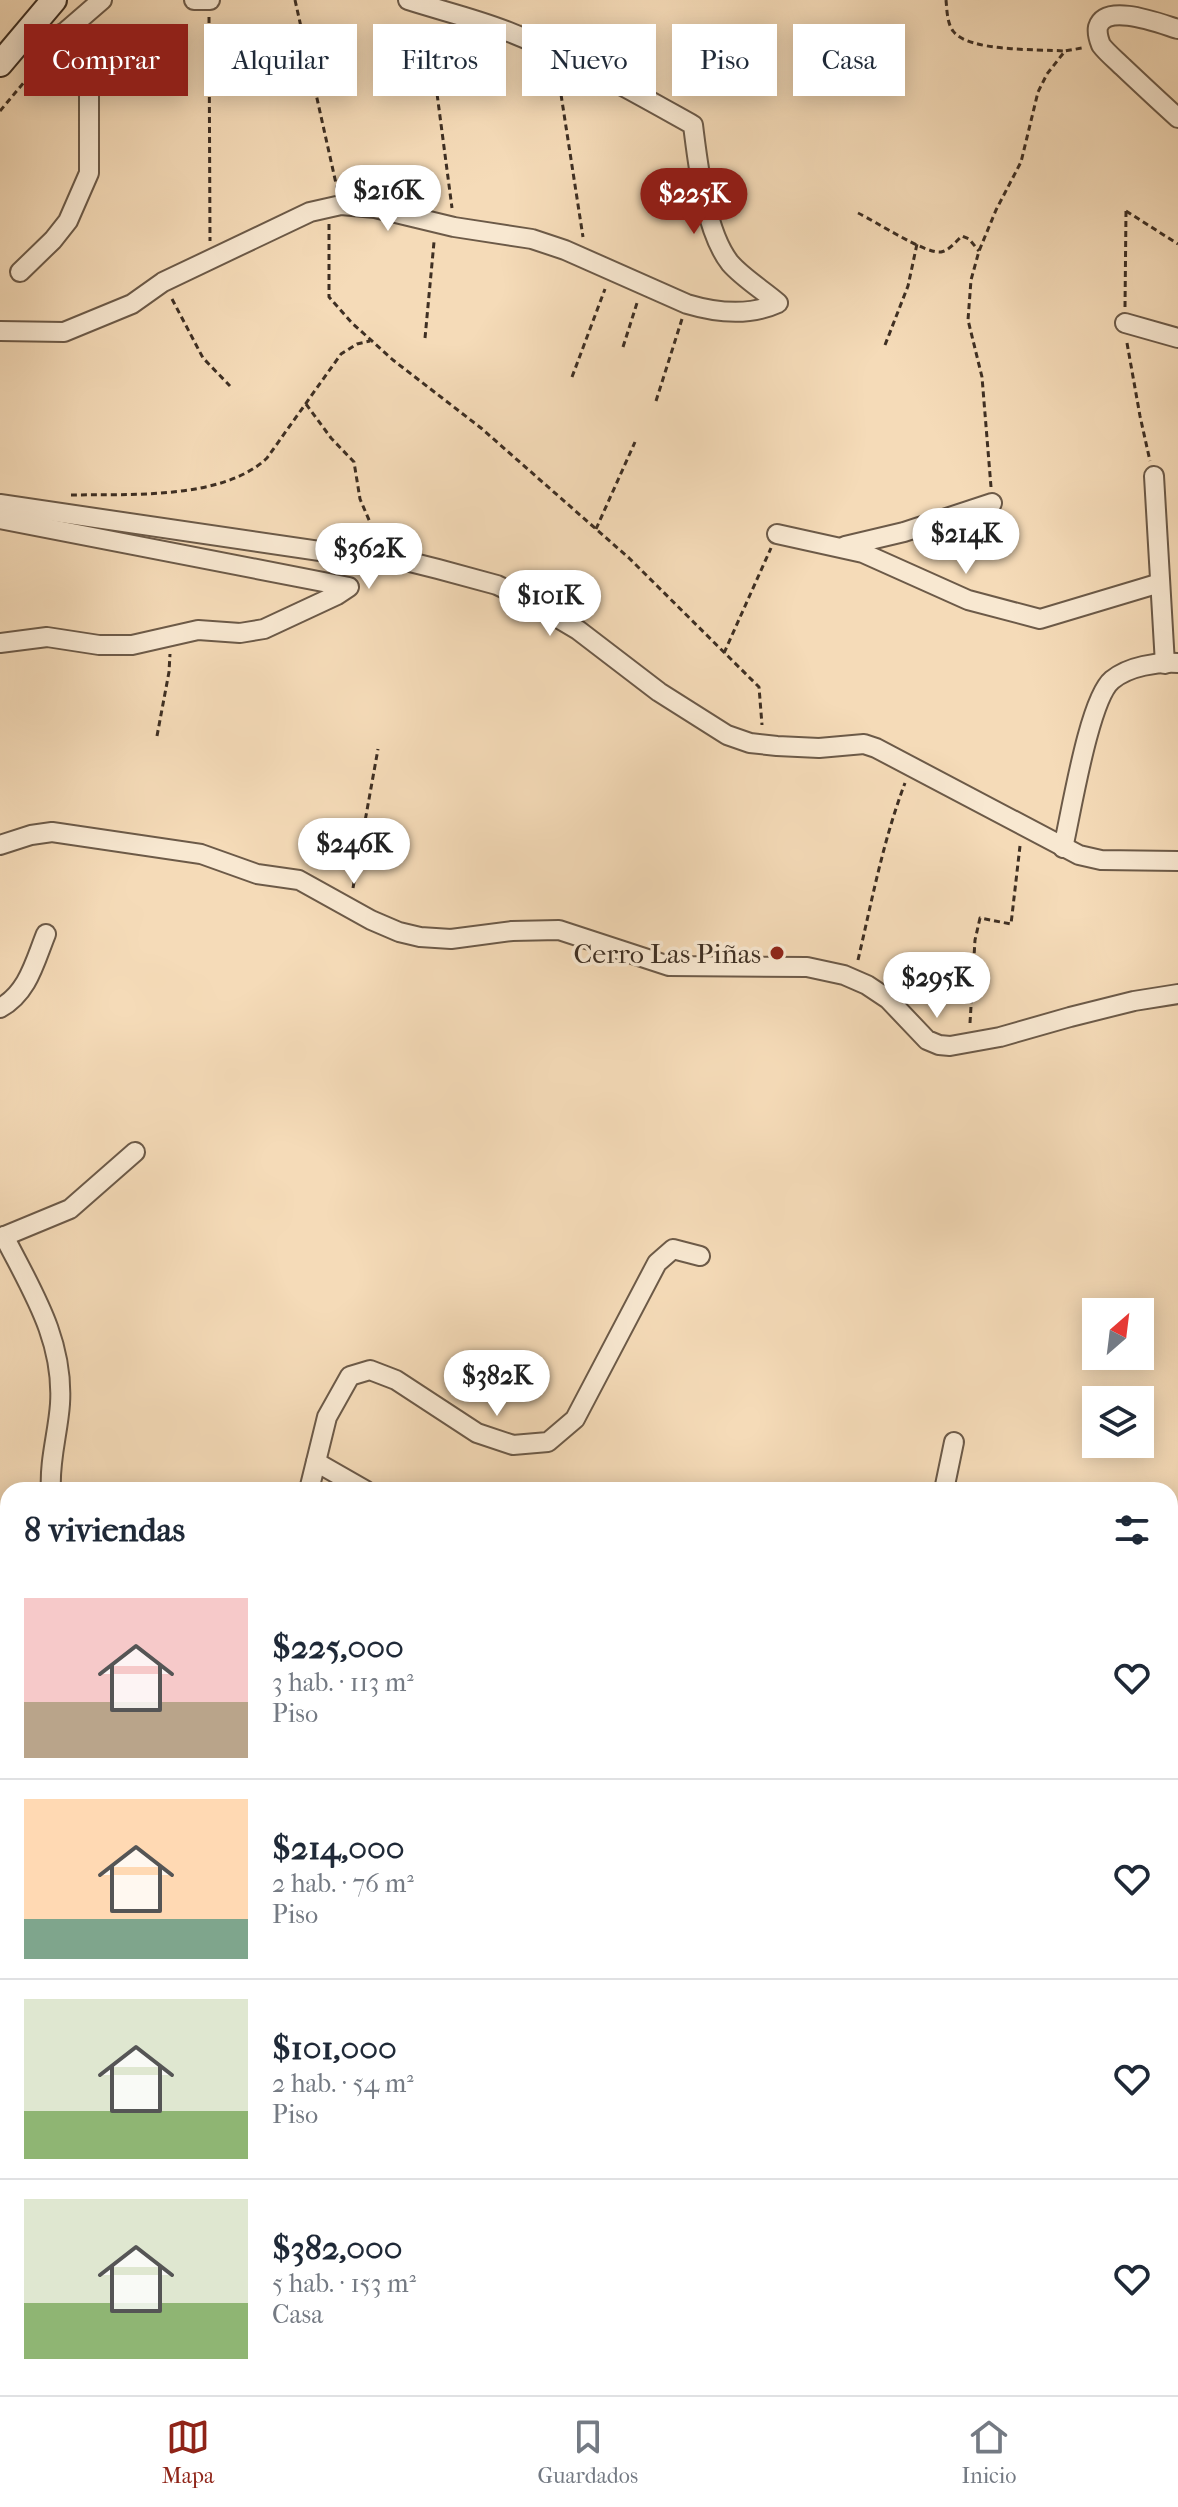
<!DOCTYPE html>
<html lang="es">
<meta charset="utf-8">
<style>
body{margin:0;font-family:"IM FELL French Canon",serif;background:#f6f6f7;color:#1f2937;height:100vh;display:flex;flex-direction:column;font-size:30px;white-space:nowrap}
*{box-sizing:border-box;margin:0}
p{font-size:26px;color:#747a83}
.icon{flex:none;width:44px;height:44px;fill:none;stroke:currentColor;stroke-width:2;stroke-linecap:round;stroke-linejoin:round}
.map{position:relative;flex:1;overflow:hidden}
.sheet{position:absolute;left:0px;top:1482px;width:1178px;height:914px;display:flex;flex-direction:column;background:#fff;border-radius:24px 24px 0 0;box-shadow:0 4px 20px #0003}
.sheet>*{flex:none}
.banner{position:absolute;left:24px;top:24px;width:1130px;height:72px;display:flex;gap:16px}
.needle{width:52px;rotate:28deg}
.tools{position:absolute;left:1082px;top:1298px;display:grid;gap:16px}
.tools a{display:grid;place-items:center;width:72px;height:72px;border-radius:0px;background:#fff;box-shadow:0 4px 20px #0003;font-size:40px}
.price{position:absolute;translate:-50% -68px;padding:0 18px;border-radius:28px;background:#fff;color:#222;font-size:26px;line-height:52px;filter:drop-shadow(0 2px 4px #0008)}
.price::after{content:'';position:absolute;left:50%;top:48px;width:24px;height:18px;margin-left:-12px;background:inherit;clip-path:polygon(0 0,100% 0,50% 100%)}
.price.active{background:#8f2418;color:#fff}
ul{padding:0;list-style:none}
li{display:flex;align-items:center;gap:24px;height:200px;padding:0 24px}
li+li{border-top:2px solid #e0e1e3}
li span{display:grid;place-items:center;flex:none;width:224px;height:160px;border-radius:0px;color:#555}
li>.icon{margin-inline-start:auto}
span .icon{width:96px;height:96px;fill:#fffc;stroke-width:1}
li b{font-size:34px}
h2{display:flex;justify-content:space-between;align-items:center;height:96px;padding:0 24px;font-size:34px}
.pill{padding:0 28px;border-radius:0px;background:#fff;box-shadow:0 4px 20px #0003;font-size:28px;line-height:72px}
.pill.active{background:#8f2418;color:#fff}
.tab-bar{display:flex;justify-content:space-around;align-items:center;height:112px;border-top:2px solid #e0e1e3;background:#fff;font-size:22px;color:#747a83}
.tab-bar a{display:grid;justify-items:center;gap:4px}
.tab-bar .active{color:#8f2418}
.map>svg:first-child{display:block}
.lines{fill:none;stroke-linecap:round;stroke-linejoin:round}
.minor-casing{stroke:#6c5a48;stroke-width:22}
.secondary-casing{stroke:#3e2f23;stroke-width:28}
.path{stroke:#3e2f23;stroke-width:3;stroke-dasharray:6 4;stroke-linecap:butt}
.minor{stroke:#f8e8d1;stroke-width:18}
.secondary{stroke:#f8e8d1;stroke-width:24}
.poi-dot{fill:#8f2418;stroke:#f8e8d1;stroke-width:3}
.labels{text-anchor:middle;stroke-width:7;stroke-linejoin:round;paint-order:stroke}
.poi-label{font-size:28px;fill:#3e2f23;stroke:#f8e8d1;text-anchor:end}
</style>
<div class="map">
<svg width="1178" height="2395" viewBox="0 0 1178 2395">
<rect width="100%" height="100%" fill="#f5dbb8"/>
<filter id="stains"><feTurbulence type="fractalNoise" baseFrequency=".0025" numOctaves="4"/><feColorMatrix values="0 0 0 0 .2 0 0 0 0 .09 0 0 0 0 .02 0 0 0 .5 -.17"/></filter>
<radialGradient id="worn" r=".72"><stop offset=".6" stop-color="#630" stop-opacity="0"/><stop offset="1" stop-color="#630" stop-opacity=".3"/></radialGradient>
<g class="lines">
<defs>
<g id="minor">
<polyline points="194,0 210,0"/>
<path d="M 1178,29 C 1161,24 1106,2 1098,27 C 1097,32 1099,40 1101,45 C 1107,53 1116,60 1123,67 C 1141,84 1159,101 1178,118"/>
<polyline points="15,46 46,42 65,32 102,0"/>
<polyline points="20,272 53,240 68,221 89,173 89,96 85,68 69,29"/>
<polyline points="1125,323 1178,338"/>
<path d="M 0,331 L 64,332 L 132,304 L 163,282 L 310,212 L 341,205 L 375,208 L 454,227 L 532,239 L 565,250 L 687,304 C 717,313 750,316 778,303 C 763,290 743,278 730,263 C 705,231 698,164 693,125 C 632,91 573,57 509,32 C 477,19 442,11 408,0"/>
<polyline points="1154,476 1165,664"/>
<polyline points="0,504 381,560 398,559 438,569 497,585 524,598 578,630 659,692 727,735 750,743 777,746 819,748 864,744 876,748 1079,855 1101,860 1178,861"/>
<polyline points="0,519 349,587 337,595 264,629 240,633 198,630 132,645 99,645 47,637 0,643"/>
<polyline points="777,534 863,553 968,600 1040,619 1160,583"/>
<polyline points="845,546 904,532 992,503"/>
<polyline points="0,845 31,835 52,832 201,854 257,874 299,880 371,920 399,932 420,937 451,939 512,931 559,930 669,966 807,967 844,975 867,985 888,999 927,1040 939,1045 950,1046 1000,1037 1070,1017 1134,1001 1178,994"/>
<path d="M 1063,848 C 1071,814 1089,699 1112,680 C 1129,666 1157,662 1178,663"/>
<path d="M 0,1008 C 28,993 35,961 46,934"/>
<path d="M 4,1236 C 32,1291 64,1340 60,1404 C 58,1433 49,1461 51,1490"/>
<polyline points="0,1238 70,1209 135,1152"/>
<polyline points="316,1462 365,1490"/>
<polyline points="309,1490 327,1417 350,1376 370,1370 396,1380 477,1433 513,1445 548,1442 575,1419 657,1263 673,1249 700,1256"/>
<polyline points="944,1490 954,1442"/>
<polyline points="0,1637 8,1630"/>
<polyline points="1170,1844 1178,1839"/>
<polyline points="0,1847 8,1842"/>
<polyline points="1170,1935 1178,1948"/>
<polyline points="1170,2052 1173,2054 1178,2053"/>
<polyline points="0,2108 8,2113"/>
<polyline points="421,2388 437,2395"/>
<polyline points="553,2388 556,2395"/>
<polyline points="84,2395 86,2388"/>
<polyline points="504,2395 512,2388"/>
<polyline points="609,2395 610,2388"/>
</g>
<polyline id="secondary" points="0,64 54,0"/>
</defs>
<use href="#minor" class="minor-casing"/>
<use href="#secondary" class="secondary-casing"/>
<g class="path">
<polyline points="295,0 337,188"/>
<path d="M 946,0 C 947,10 947,23 953,31 C 968,52 1038,49 1064,51"/>
<polyline points="209,17 210,241"/>
<polyline points="428,25 452,208"/>
<polyline points="558,75 583,237"/>
<polyline points="0,111 41,62"/>
<polyline points="1126,211 1178,244"/>
<path d="M 858,213 C 875,221 925,254 941,252 C 950,250 955,242 962,236 L 969,239 L 979,251"/>
<polyline points="329,224 329,297 352,323 393,360 481,428 629,558 759,687 762,725"/>
<polyline points="172,299 203,358 230,386"/>
<polyline points="1125,307 1126,211"/>
<polyline points="425,338 434,242"/>
<polyline points="1127,343 1140,416 1150,461"/>
<polyline points="885,345 908,286 917,244"/>
<polyline points="623,347 637,303"/>
<polyline points="572,377 605,289"/>
<polyline points="656,401 682,319"/>
<polyline points="306,404 331,438 354,462 360,499 378,541"/>
<polyline points="991,487 982,377 968,320 971,280 979,251 996,210 1021,162 1038,92 1047,74 1065,51 1082,48"/>
<path d="M 71,495 C 129,494 223,500 267,458 L 341,354 L 357,344 L 370,341"/>
<polyline points="596,529 635,442"/>
<polyline points="724,653 771,548"/>
<polyline points="157,736 169,672 170,654"/>
<polyline points="353,888 378,749"/>
<path d="M 858,960 C 872,900 883,841 905,783"/>
<polyline points="970,1023 975,940 980,918 1011,924 1020,846"/>
</g>
<use href="#minor" class="minor"/>
<use href="#secondary" class="secondary"/>
</g>
<circle class="poi-dot" cx="777" cy="953" r="8"/>
<g class="labels">
<g class="poi-label">
<text x="761" y="963">Cerro Las Piñas</text>
</g>
</g>
<rect width="100%" height="100%" filter="url(#stains)"/>
<rect width="100%" height="100%" fill="url(#worn)"/>
</svg>
<div class="tools">
<a><svg class="needle" viewBox="-14 -14 28 28"><path d="M0-13l5 13h-10z" fill="#e53935"/><path d="M0 13l5-13h-10z" fill="#747a83"/></svg></a>
<a><svg class="icon" aria-label="layers" viewBox="0 0 24 24"><path d="M12 4l9 5-9 5-9-5zM3 14l9 5 9-5"/></svg></a>
</div>
<b class="price" style="left:388px;top:233px">$216K</b>
<b class="price active" style="left:694px;top:236px">$225K</b>
<b class="price" style="left:966px;top:576px">$214K</b>
<b class="price" style="left:369px;top:591px">$362K</b>
<b class="price" style="left:550px;top:638px">$101K</b>
<b class="price" style="left:354px;top:886px">$246K</b>
<b class="price" style="left:937px;top:1020px">$295K</b>
<b class="price" style="left:497px;top:1418px">$382K</b>
<div class="banner">
<a class="pill active">Comprar</a>
<a class="pill">Alquilar</a>
<a class="pill">Filtros</a>
<a class="pill">Nuevo</a>
<a class="pill">Piso</a>
<a class="pill">Casa</a>
</div>
<section class="sheet">
<h2>8 viviendas<svg class="icon" aria-label="filters" viewBox="0 0 24 24"><path d="M4 7h16M4 17h16"/><circle cx="9" cy="7" r="2"/><circle cx="15" cy="17" r="2"/></svg></h2>
<ul>
<li><span style="background:linear-gradient(#f6c9c9 65%,#b9a48a 0)"><svg class="icon" aria-label="home" viewBox="0 0 24 24"><path d="M3 11l9-7 9 7M6 9v11h12V9"/></svg></span><div><b>$225,000</b><p>3 hab. · 113 m²</p><p>Piso</p></div><svg class="icon" aria-label="heart" viewBox="0 0 24 24"><path d="M12 20l-8-8c-3-5 5-10 8-4 3-6 11-1 8 4z"/></svg></li>
<li><span style="background:linear-gradient(#ffd9b3 75%,#7fa58c 0)"><svg class="icon" aria-label="home" viewBox="0 0 24 24"><path d="M3 11l9-7 9 7M6 9v11h12V9"/></svg></span><div><b>$214,000</b><p>2 hab. · 76 m²</p><p>Piso</p></div><svg class="icon" aria-label="heart" viewBox="0 0 24 24"><path d="M12 20l-8-8c-3-5 5-10 8-4 3-6 11-1 8 4z"/></svg></li>
<li><span style="background:linear-gradient(#dfe7d0 70%,#8fb573 0)"><svg class="icon" aria-label="home" viewBox="0 0 24 24"><path d="M3 11l9-7 9 7M6 9v11h12V9"/></svg></span><div><b>$101,000</b><p>2 hab. · 54 m²</p><p>Piso</p></div><svg class="icon" aria-label="heart" viewBox="0 0 24 24"><path d="M12 20l-8-8c-3-5 5-10 8-4 3-6 11-1 8 4z"/></svg></li>
<li><span style="background:linear-gradient(#dfe7d0 65%,#8fb573 0)"><svg class="icon" aria-label="home" viewBox="0 0 24 24"><path d="M3 11l9-7 9 7M6 9v11h12V9"/></svg></span><div><b>$382,000</b><p>5 hab. · 153 m²</p><p>Casa</p></div><svg class="icon" aria-label="heart" viewBox="0 0 24 24"><path d="M12 20l-8-8c-3-5 5-10 8-4 3-6 11-1 8 4z"/></svg></li>
</ul>
</section>
</div>
<nav class="tab-bar">
<a class="active"><svg class="icon" aria-label="map" viewBox="0 0 24 24"><path d="M3 6l6-2 6 2 6-2v14l-6 2-6-2-6 2zM9 4v14M15 6v14"/></svg>Mapa</a>
<a><svg class="icon" aria-label="saved" viewBox="0 0 24 24"><path d="M7 4h10v16l-5-4-5 4z"/></svg>Guardados</a>
<a><svg class="icon" aria-label="home" viewBox="0 0 24 24"><path d="M3 11l9-7 9 7M6 9v11h12V9"/></svg>Inicio</a>
</nav>
